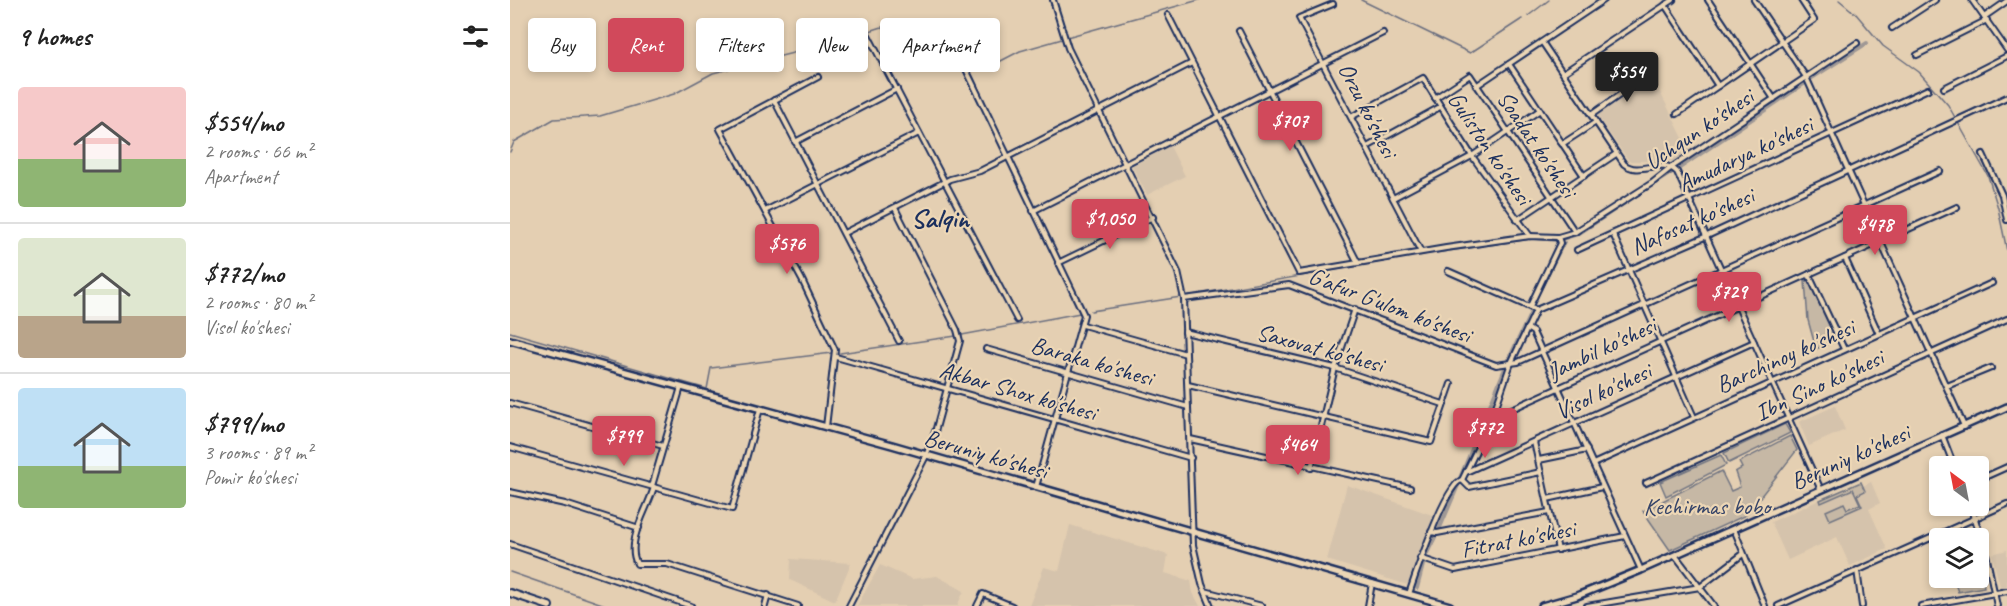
<!DOCTYPE html>
<meta charset="utf-8">
<style>
body{margin:0;font-family:Caveat,sans-serif;background:#f6f6f6;color:#222;height:100vh;display:flex;flex-direction:column;font-size:22px;white-space:nowrap}
*{box-sizing:border-box;margin:0}
p{font-size:20px;color:#767676}
.icon{flex:none;width:33px;height:33px;fill:none;stroke:currentColor;stroke-width:2;stroke-linecap:round;stroke-linejoin:round}
.map{position:relative;flex:1;overflow:hidden}
.drawer{display:flex;flex-direction:column;background:#fff;width:510px}
.drawer>*{flex:none}
.banner{position:absolute;left:18px;top:18px;width:570px;height:54px;display:flex;gap:12px}
.needle{width:39px;rotate:328deg}
.fabs{position:absolute;left:1419px;top:456px;display:grid;gap:12px}
.fabs a{display:grid;place-items:center;width:60px;height:60px;border-radius:6px;background:#fff;box-shadow:0 3px 9px #0003;font-size:30px}
.price{position:absolute;translate:-50% -51px;padding:0 14px;border-radius:6px;background:#d1495b;color:#fff;font-size:20px;line-height:39px;filter:drop-shadow(0 2px 3px #0008)}
.price::after{content:'';position:absolute;left:50%;top:36px;width:18px;height:14px;margin-left:-9px;background:inherit;clip-path:polygon(0 0,100% 0,50% 100%)}
.price.current{background:#222;color:#fff}
ul{padding:0;list-style:none}
li{display:flex;align-items:center;gap:18px;height:150px;padding:0 18px}
li+li{border-top:2px solid #e0e0e0}
li span{display:grid;place-items:center;flex:none;width:168px;height:120px;border-radius:6px;color:#555}
li>.icon{margin-inline-start:auto}
span .icon{width:72px;height:72px;fill:#fffc;stroke-width:1}
li b{font-size:26px}
h2{display:flex;justify-content:space-between;align-items:center;height:72px;padding:0 18px;font-size:26px}
.tag{padding:0 21px;border-radius:6px;background:#fff;box-shadow:0 3px 9px #0003;font-size:21px;line-height:54px}
.tag.current{background:#d1495b;color:#fff}
main{display:flex;flex:1;min-height:0}
.map>svg:first-child{display:block}
.built{fill:#d5c3ac}
.green{fill:#c6b8a5;stroke:#707482;stroke-width:1.5}
.lines{fill:none;stroke-linecap:round;stroke-linejoin:round}
.stream{stroke:#6a6e7f;stroke-width:1.5}
.canal{stroke:#9f9895;stroke-width:4}
.minor-casing{stroke:#1b2f5e;stroke-width:8}
.major-casing{stroke:#1b2f5e;stroke-width:10}
.highway-casing{stroke:#1b2f5e;stroke-width:10}
.minor{stroke:#ecd6b5;stroke-width:4}
.major{stroke:#ecd6b5;stroke-width:5}
.highway{stroke:#ecd6b5;stroke-width:6}
.labels{text-anchor:middle;stroke-width:4.5;stroke-linejoin:round;paint-order:stroke}
.street-label{font-size:24px;fill:#1b2f5e;stroke:#ecd6b5}
.park-label{font-size:24px;fill:#354469;stroke:#ecd6b5}
.quarter-label{font-size:27px;font-weight:bold;fill:#1b2f5e;stroke:#ecd6b5}
</style>
<main>
<section class="drawer">
<h2>9 homes<svg class="icon" aria-label="filters" viewBox="0 0 24 24"><path d="M4 7h16M4 17h16"/><circle cx="9" cy="7" r="2"/><circle cx="15" cy="17" r="2"/></svg></h2>
<ul>
<li><span style="background:linear-gradient(#f6c9c9 60%,#8fb573 0)"><svg class="icon" aria-label="home" viewBox="0 0 24 24"><path d="M3 11l9-7 9 7M6 9v11h12V9"/></svg></span><div><b>$554/mo</b><p>2 rooms · 66 m²</p><p>Apartment</p></div></li>
<li><span style="background:linear-gradient(#dfe7d0 65%,#b9a48a 0)"><svg class="icon" aria-label="home" viewBox="0 0 24 24"><path d="M3 11l9-7 9 7M6 9v11h12V9"/></svg></span><div><b>$772/mo</b><p>2 rooms · 80 m²</p><p>Visol ko'shesi</p></div></li>
<li><span style="background:linear-gradient(#bfe0f5 65%,#8fb573 0)"><svg class="icon" aria-label="home" viewBox="0 0 24 24"><path d="M3 11l9-7 9 7M6 9v11h12V9"/></svg></span><div><b>$799/mo</b><p>3 rooms · 89 m²</p><p>Pomir ko'shesi</p></div></li>
</ul>
</section>
<div class="map">
<svg width="1497" height="606" viewBox="0 0 1497 606">
<rect width="100%" height="100%" fill="#e4cfb2"/>
<filter id="ink" filterUnits="userSpaceOnUse"><feTurbulence type="fractalNoise" baseFrequency=".0167" numOctaves="2"/><feDisplacementMap in="SourceGraphic" scale="12" xChannelSelector="R" yChannelSelector="G"/><feConvolveMatrix kernelMatrix="1 2 1 2 8 2 1 2 1" color-interpolation-filters="sRGB"/></filter>
<g filter="url(#ink)">
<g class="built">
<polygon points="1142,76 1181,154 1169,161 1119,161 1086,114"/>
<polygon points="660,146 675,176 637,195 622,166"/>
<polygon points="1325,406 1335,430 1299,446 1289,422"/>
<polygon points="1351,481 1353,486 1361,482 1370,503 1359,509 1377,549 1340,566 1327,537 1278,560 1261,522"/>
<polygon points="837,485 925,516 898,585 817,560"/>
<polygon points="560,525 658,555 655,573 681,581 683,593 690,606 519,606 534,567 549,571"/>
<polygon points="1497,550 1497,588 1491,590 1482,554"/>
<polygon points="281,559 341,563 325,601 280,580"/>
<polygon points="370,565 402,579 427,576 454,591 447,606 347,606"/>
</g>
<g class="green">
<polygon points="1300,280 1328,340 1306,349 1298,320 1295,281"/>
<polygon points="1275,424 1280,433 1219,463 1214,453"/>
<polygon points="1280,436 1287,450 1236,515 1160,550 1133,511 1211,471 1221,491 1230,487 1225,472 1232,468 1229,462"/>
<polygon points="1211,455 1216,465 1156,496 1150,482"/>
<polygon points="1351,482 1355,491 1347,495 1352,506 1320,520 1316,511 1334,503 1337,509 1350,504 1343,489 1311,503 1310,500"/>
<polygon points="1469,560 1474,587 1448,592 1443,578 1468,578"/>
</g>
<g class="lines">
<g class="stream">
<polyline points="851,0 960,53 1012,19"/>
<polyline points="1329,0 1346,14 1373,46 1409,72 1438,105 1478,176 1488,208 1497,251"/>
<polyline points="1018,16 1039,0"/>
<polyline points="557,37 689,0"/>
<polyline points="0,152 4,142 44,119 90,116 164,94 203,73 319,44 372,27 416,43 487,63 510,51 552,39"/>
<polyline points="1052,240 1068,235 1164,172"/>
<polyline points="676,296 911,255 1021,239 1047,241"/>
<polyline points="1023,306 1055,242"/>
<polyline points="581,311 671,297"/>
<polyline points="0,332 197,389 201,368 322,353"/>
<polyline points="452,335 570,313"/>
<polyline points="330,353 446,336"/>
<polyline points="0,572 98,606"/>
</g>
<g class="canal">
<polyline points="1302,78 1357,43"/>
<polyline points="1168,169 1298,81"/>
<polyline points="998,361 1022,310"/>
<polyline points="950,478 996,366"/>
<polyline points="929,530 949,483"/>
<polyline points="916,555 926,535"/>
<polyline points="907,588 914,561"/>
</g>
<defs>
<g id="minor">
<polyline points="543,0 558,48 668,272 674,299 683,545 692,584 701,606"/>
<polyline points="1198,0 1264,99"/>
<polyline points="1244,0 1296,77 1454,426"/>
<polyline points="1462,0 1497,50"/>
<polyline points="823,4 789,18 911,252"/>
<polyline points="1155,5 1208,86"/>
<polyline points="658,15 789,273 936,248 1020,236 1048,237 1065,232 1142,183 1162,167 1347,43"/>
<polyline points="1474,17 1497,1"/>
<polyline points="1382,28 1425,0"/>
<polyline points="729,31 848,263"/>
<polyline points="358,35 507,320"/>
<path d="M 1032,42 L 1114,164 C 1130,177 1151,156 1167,172 L 1311,490"/>
<polyline points="1407,55 1477,20"/>
<polyline points="453,58 453,63 574,315 526,487"/>
<polyline points="999,64 1074,176"/>
<polyline points="1053,73 1163,0"/>
<polyline points="308,77 210,129 292,280 325,350 316,427"/>
<polyline points="966,86 1094,0"/>
<polyline points="1434,88 1497,56"/>
<polyline points="925,98 960,75 1065,232"/>
<polyline points="264,100 389,341"/>
<polyline points="1167,114 1304,20 1291,0"/>
<polyline points="1081,115 1141,73"/>
<polyline points="841,117 913,78 962,156 1020,236"/>
<polyline points="285,142 387,89"/>
<polyline points="1052,144 1086,122"/>
<polyline points="857,147 930,107"/>
<polyline points="1473,154 1492,195 1497,220"/>
<polyline points="883,198 962,156 1030,110"/>
<polyline points="255,211 409,133"/>
<polyline points="523,211 873,33"/>
<polyline points="1007,220 1106,154"/>
<polyline points="334,233 440,179 470,171 682,63"/>
<polyline points="1103,234 1184,417"/>
<polyline points="1067,250 1418,89"/>
<polyline points="1335,258 1369,334"/>
<polyline points="548,263 643,217"/>
<polyline points="938,271 1026,310"/>
<polyline points="1299,275 1334,349"/>
<polyline points="674,299 779,285 986,365 1008,362 1430,171"/>
<polyline points="1020,306 1050,243 1048,237"/>
<polyline points="1026,310 1197,236 1497,97"/>
<polyline points="573,325 676,354"/>
<polyline points="1017,328 1023,332 1131,570"/>
<polyline points="675,332 825,368 933,404"/>
<polyline points="476,349 678,407"/>
<polyline points="326,357 681,458"/>
<polyline points="678,385 921,442 941,384"/>
<polyline points="1437,386 1481,368"/>
<polyline points="0,403 153,446"/>
<polyline points="982,418 1447,207"/>
<polyline points="1432,435 1444,466"/>
<polyline points="680,439 900,488"/>
<polyline points="1024,442 1048,550"/>
<polyline points="0,447 222,509 250,409"/>
<polyline points="1029,460 1077,450"/>
<polyline points="1083,464 1482,283"/>
<polyline points="801,468 825,368 845,309"/>
<polyline points="956,472 1244,342"/>
<polyline points="952,480 959,487 1031,472"/>
<polyline points="1468,480 1497,467"/>
<polyline points="1136,483 1497,319"/>
<polyline points="142,486 171,387"/>
<path d="M 144,487 C 138,509 115,541 127,564 L 157,564 L 288,606"/>
<polyline points="0,492 55,504 129,528"/>
<polyline points="1037,499 1092,487"/>
<polyline points="1461,506 1476,554 1487,606"/>
<polyline points="1224,529 1255,606"/>
<polyline points="921,532 927,533 1039,512"/>
<polyline points="0,544 181,606"/>
<polyline points="1165,555 1204,606"/>
<polyline points="910,558 945,570 1115,536"/>
<polyline points="1347,570 1352,606"/>
<polyline points="695,591 752,606"/>
<path d="M 899,594 C 905,576 936,482 952,480 L 982,418 L 1001,363 L 1026,310"/>
<polyline points="255,606 258,595"/>
<polyline points="339,606 416,456 425,432 450,341 447,330 385,208"/>
<polyline points="467,606 473,594 502,606"/>
<polyline points="858,606 862,583"/>
<polyline points="1077,606 1190,587 1233,554"/>
<polyline points="1268,606 1497,504"/>
<polyline points="1411,606 1497,591"/>
</g>
<g id="major">
<polyline points="0,340 382,445 940,606"/>
<polyline points="1032,606 1067,596 1131,570 1497,407"/>
</g>
<polyline id="highway" points="0,593 39,606"/>
</defs>
<use href="#minor" class="minor-casing"/>
<use href="#major" class="major-casing"/>
<use href="#highway" class="highway-casing"/>
<use href="#minor" class="minor"/>
<use href="#major" class="major"/>
<use href="#highway" class="highway"/>
</g>
</g>
<g class="labels">
<g class="street-label">
<text transform="translate(858 110) rotate(63)" y="8">Orzu ko'shesi</text>
<text transform="translate(1189 129) rotate(-34)" y="8">Uchqun ko'shesi</text>
<text transform="translate(1027 144) rotate(56)" y="8">Soadat ko'shesi</text>
<text transform="translate(980 148) rotate(56)" y="8">Guliston ko'shesi</text>
<text transform="translate(1235 154) rotate(-25)" y="8">Amudarya ko'shesi</text>
<text transform="translate(1182 221) rotate(-24)" y="8">Nafosat ko'shesi</text>
<text transform="translate(880 305) rotate(21)" y="8">G'afur G'ulom ko'shesi</text>
<text transform="translate(810 348) rotate(15)" y="8">Saxovat ko'shesi</text>
<text transform="translate(1092 348) rotate(-25)" y="8">Jambil ko'shesi</text>
<text transform="translate(1275 356) rotate(-24)" y="8">Barchinoy ko'shesi</text>
<text transform="translate(582 361) rotate(16)" y="8">Baraka ko'shesi</text>
<text transform="translate(1309 385) rotate(-25)" y="8">Ibn Sino ko'shesi</text>
<text transform="translate(508 391) rotate(16)" y="8">Akbar Shox ko'shesi</text>
<text transform="translate(1093 391) rotate(-25)" y="8">Visol ko'shesi</text>
<text transform="translate(476 454) rotate(16)" y="8">Beruniy ko'shesi</text>
<text transform="translate(1340 457) rotate(-24)" y="8">Beruniy ko'shesi</text>
<text transform="translate(1008 539) rotate(-11)" y="8">Fitrat ko'shesi</text>
</g>
<g class="park-label">
<text x="1197" y="514">Kechirmas bobo</text>
</g>
<g class="quarter-label">
<text x="430" y="227">Salqin</text>
</g>
</g>
</svg>
<div class="fabs">
<a><svg class="needle" viewBox="-14 -14 28 28"><path d="M0-13l5 13h-10z" fill="#e53935"/><path d="M0 13l5-13h-10z" fill="#767676"/></svg></a>
<a><svg class="icon" aria-label="layers" viewBox="0 0 24 24"><path d="M12 4l9 5-9 5-9-5zM3 14l9 5 9-5"/></svg></a>
</div>
<b class="price current" style="left:1117px;top:103px">$554</b>
<b class="price" style="left:780px;top:152px">$707</b>
<b class="price" style="left:600px;top:250px">$1,050</b>
<b class="price" style="left:1365px;top:256px">$478</b>
<b class="price" style="left:277px;top:275px">$576</b>
<b class="price" style="left:1219px;top:323px">$729</b>
<b class="price" style="left:975px;top:459px">$772</b>
<b class="price" style="left:114px;top:467px">$799</b>
<b class="price" style="left:788px;top:476px">$464</b>
<div class="banner">
<a class="tag">Buy</a>
<a class="tag current">Rent</a>
<a class="tag">Filters</a>
<a class="tag">New</a>
<a class="tag">Apartment</a>
</div>
</div>
</main>
